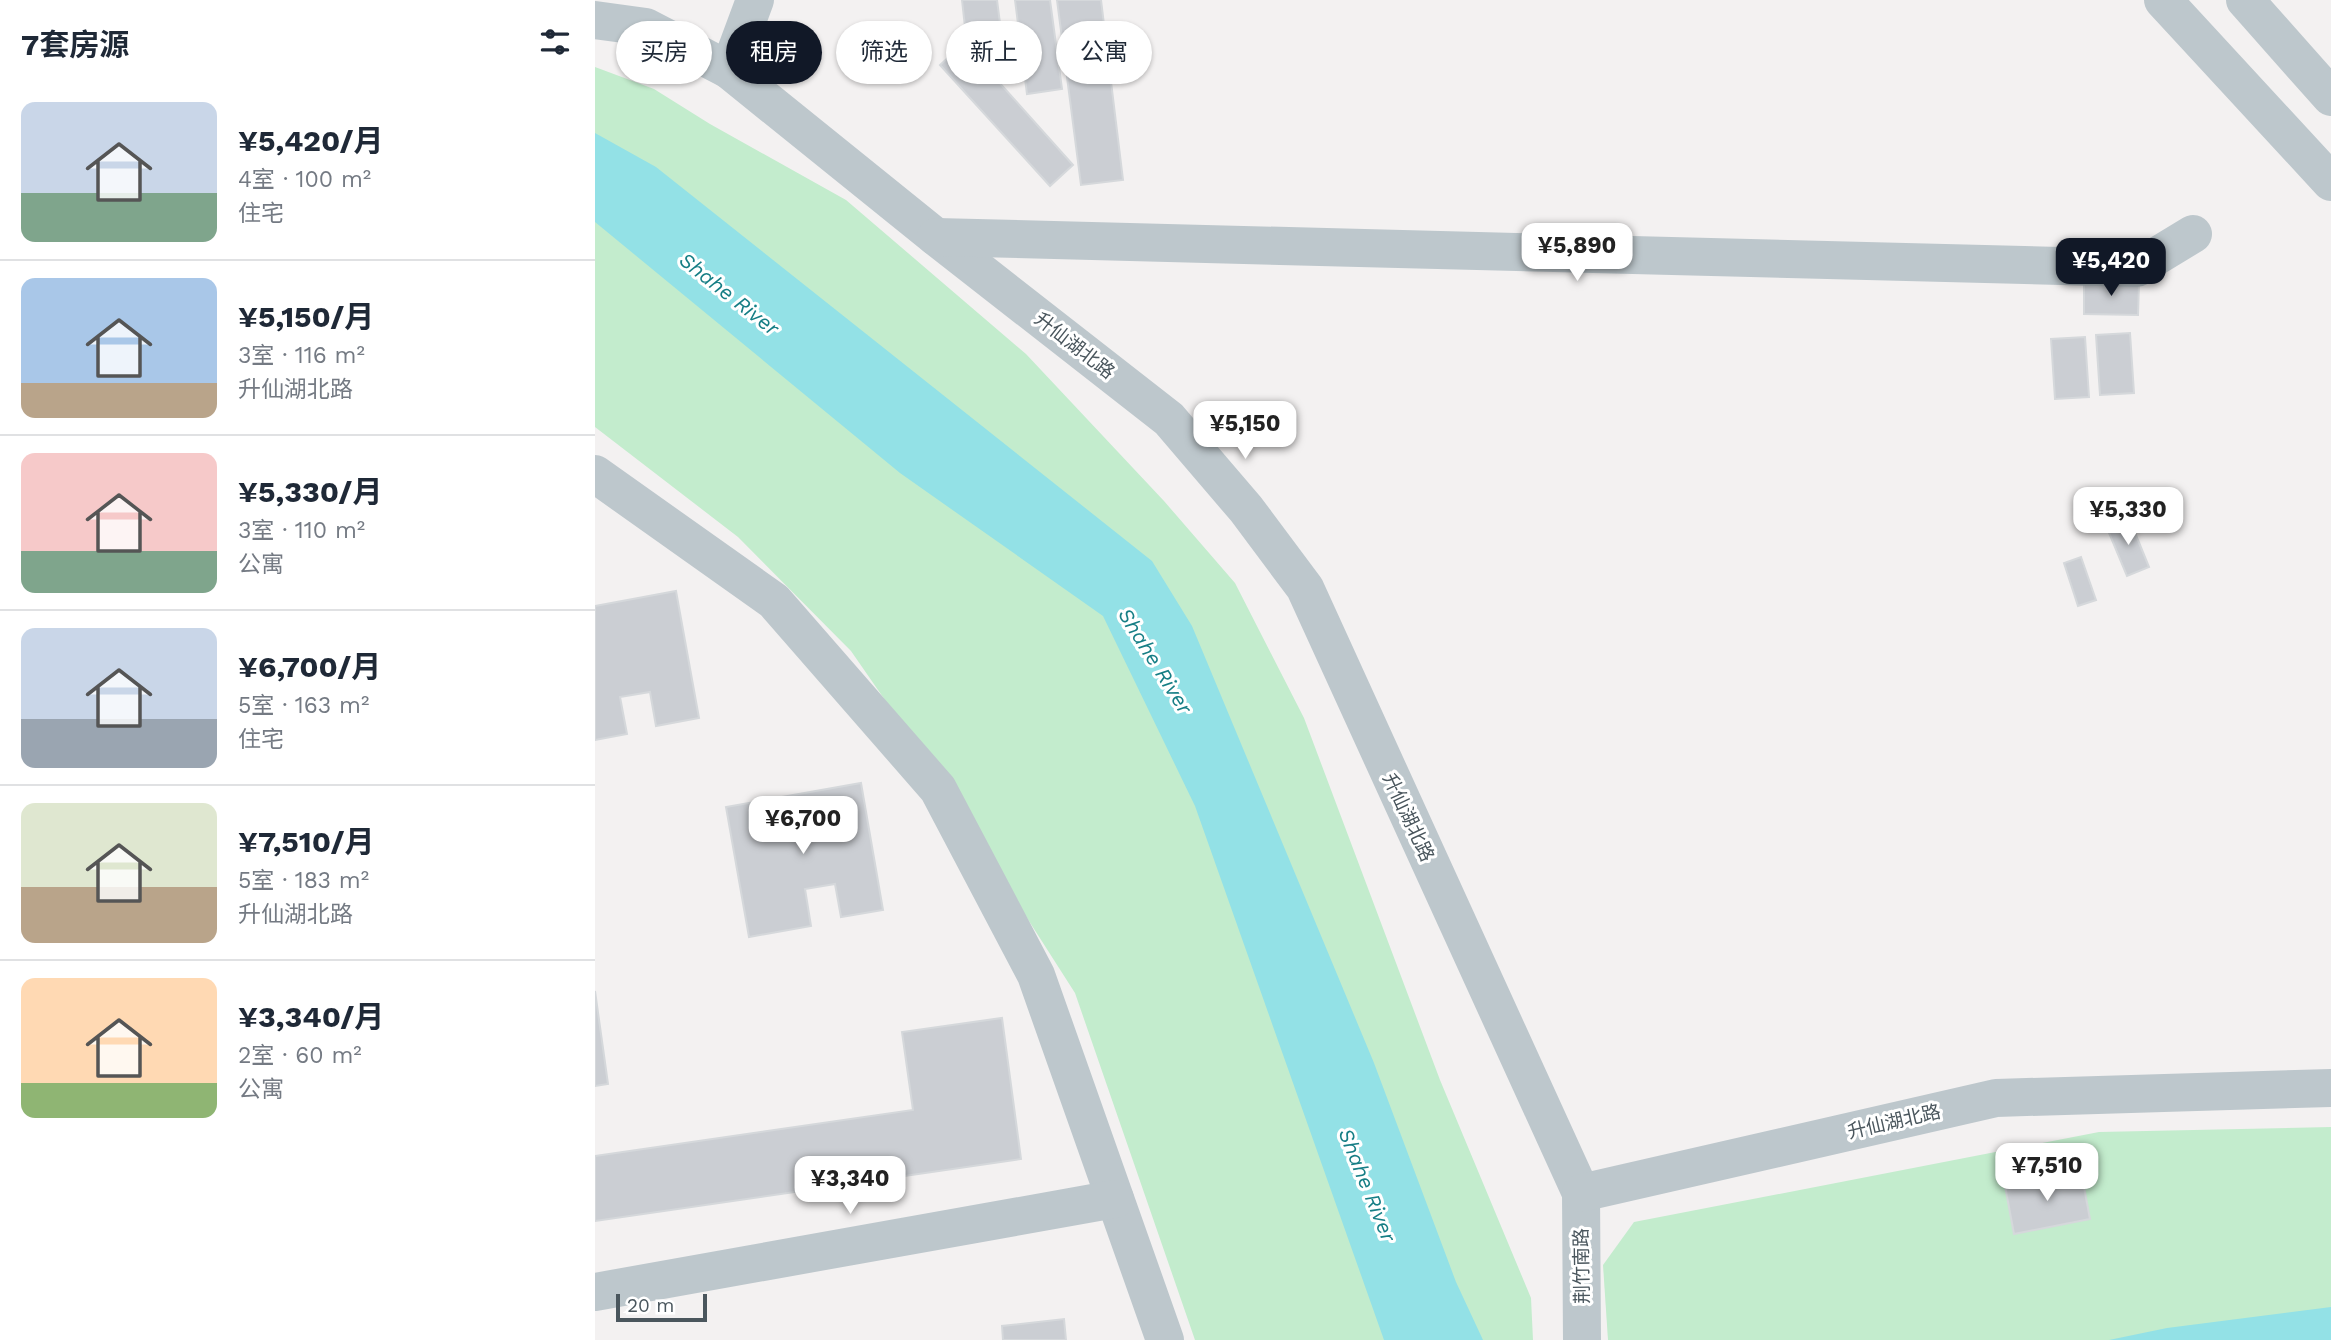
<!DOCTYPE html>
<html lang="zh">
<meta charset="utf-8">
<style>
body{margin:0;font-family:"Work Sans","Noto Sans SC",sans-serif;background:#f6f6f7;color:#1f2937;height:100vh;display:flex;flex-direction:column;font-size:26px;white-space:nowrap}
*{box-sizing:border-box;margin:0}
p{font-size:23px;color:#747a83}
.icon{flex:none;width:38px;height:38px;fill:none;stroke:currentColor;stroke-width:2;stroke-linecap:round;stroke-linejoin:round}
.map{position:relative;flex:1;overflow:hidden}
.sheet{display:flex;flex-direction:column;background:#fff;width:595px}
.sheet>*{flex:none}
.banner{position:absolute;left:21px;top:21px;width:665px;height:63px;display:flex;gap:14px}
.scale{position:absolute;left:21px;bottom:18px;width:91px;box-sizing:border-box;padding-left:7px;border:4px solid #4a565d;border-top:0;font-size:19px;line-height:24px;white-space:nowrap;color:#4a565d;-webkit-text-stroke:5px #fff;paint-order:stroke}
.price{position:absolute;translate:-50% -60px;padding:0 16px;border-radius:14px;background:#fff;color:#222;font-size:23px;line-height:46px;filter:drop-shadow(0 2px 4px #0008)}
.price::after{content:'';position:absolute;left:50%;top:42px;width:21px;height:16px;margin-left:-10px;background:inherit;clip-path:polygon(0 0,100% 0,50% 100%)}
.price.selected{background:#111827;color:#fff}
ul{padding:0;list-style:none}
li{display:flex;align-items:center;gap:21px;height:175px;padding:0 21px}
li+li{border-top:2px solid #e0e1e3}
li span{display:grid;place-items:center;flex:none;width:196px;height:140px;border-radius:14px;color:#555}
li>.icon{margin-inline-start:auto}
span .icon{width:84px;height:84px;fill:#fffc;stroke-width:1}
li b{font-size:30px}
h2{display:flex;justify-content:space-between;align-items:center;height:84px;padding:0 21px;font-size:30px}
.pill{padding:0 24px;border-radius:32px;background:#fff;box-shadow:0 2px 5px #0004;font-size:24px;line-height:63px}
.pill.selected{background:#111827;color:#fff}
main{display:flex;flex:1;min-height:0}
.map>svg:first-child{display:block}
.green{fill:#c3eccd}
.water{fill:#93e1e6}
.building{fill:#cbced3;stroke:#d5d8db;stroke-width:2}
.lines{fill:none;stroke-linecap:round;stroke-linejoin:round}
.minor{stroke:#bdc7cc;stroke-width:38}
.labels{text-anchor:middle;stroke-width:6;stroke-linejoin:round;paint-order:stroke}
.street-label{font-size:19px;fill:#4a565d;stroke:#fff}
.water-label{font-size:21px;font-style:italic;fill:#167e85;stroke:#fff}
</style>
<main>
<section class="sheet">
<h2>7套房源<svg class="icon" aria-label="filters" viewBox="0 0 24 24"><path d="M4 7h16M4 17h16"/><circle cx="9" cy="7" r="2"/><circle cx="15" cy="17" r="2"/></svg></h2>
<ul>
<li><span style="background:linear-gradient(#c9d6e8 65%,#7fa58c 0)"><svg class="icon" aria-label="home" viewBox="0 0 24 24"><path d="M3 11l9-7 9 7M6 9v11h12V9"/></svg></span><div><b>¥5,420/月</b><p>4室 · 100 m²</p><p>住宅</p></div></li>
<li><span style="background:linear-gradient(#a9c7e8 75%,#b9a48a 0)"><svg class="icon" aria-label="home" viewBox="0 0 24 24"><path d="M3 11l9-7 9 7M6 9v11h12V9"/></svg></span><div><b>¥5,150/月</b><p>3室 · 116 m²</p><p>升仙湖北路</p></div></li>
<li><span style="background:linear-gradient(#f6c9c9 70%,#7fa58c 0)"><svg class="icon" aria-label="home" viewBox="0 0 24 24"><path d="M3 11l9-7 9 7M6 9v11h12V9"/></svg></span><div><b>¥5,330/月</b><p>3室 · 110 m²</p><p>公寓</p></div></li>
<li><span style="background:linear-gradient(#c9d6e8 65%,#9aa5b1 0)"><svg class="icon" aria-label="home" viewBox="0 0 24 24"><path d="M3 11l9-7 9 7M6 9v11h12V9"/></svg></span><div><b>¥6,700/月</b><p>5室 · 163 m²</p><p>住宅</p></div></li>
<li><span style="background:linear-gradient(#dfe7d0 60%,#b9a48a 0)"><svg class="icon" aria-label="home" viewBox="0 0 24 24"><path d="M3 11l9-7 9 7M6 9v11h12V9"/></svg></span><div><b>¥7,510/月</b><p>5室 · 183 m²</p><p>升仙湖北路</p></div></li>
<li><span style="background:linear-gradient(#ffd9b3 75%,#8fb573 0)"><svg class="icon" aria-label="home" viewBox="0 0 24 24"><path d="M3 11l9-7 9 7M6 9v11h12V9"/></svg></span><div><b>¥3,340/月</b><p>2室 · 60 m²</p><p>公寓</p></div></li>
</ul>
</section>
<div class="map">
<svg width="1736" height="1340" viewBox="0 0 1736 1340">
<rect width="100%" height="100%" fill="#f3f1f1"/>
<g class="green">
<polygon points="0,67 59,89 115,124 251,200 431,354 569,501 640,583 709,718 845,1080 936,1298 938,1340 600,1340 480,993 326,752 256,651 143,537 0,427"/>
<polygon points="1736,1127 1736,1340 1013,1340 1008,1265 1039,1222 1504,1132"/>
</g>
<g class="water">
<polygon points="0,133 61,167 557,561 597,626 779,1063 861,1282 888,1340 789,1340 600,806 508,616 305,473 0,222"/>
<polygon points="1736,1307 1736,1340 1514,1340 1572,1328"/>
</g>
<g class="building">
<polygon points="367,0 402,0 406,31 371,36"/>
<polygon points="420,0 455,0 467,89 432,94"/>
<polygon points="462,0 506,0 528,180 486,185"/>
<polygon points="369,43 478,165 455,186 345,65"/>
<polygon points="1489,282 1544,283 1543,315 1489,314"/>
<polygon points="1535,333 1539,393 1505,395 1501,335"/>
<polygon points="1490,337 1494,397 1460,399 1456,339"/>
<polygon points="1534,518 1554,567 1532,576 1512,528"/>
<polygon points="1486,557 1501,600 1483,606 1469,563"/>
<polygon points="81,591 104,718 61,726 55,692 25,697 32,734 0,740 0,606"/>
<polygon points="266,783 288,910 246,917 240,884 210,889 216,926 154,937 131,807"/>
<polygon points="0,991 13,1084 0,1086"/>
<polygon points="407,1018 426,1159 0,1221 0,1156 318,1110 307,1032"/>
<polygon points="1486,1171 1495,1219 1419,1234 1410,1186"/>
<polygon points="469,1319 471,1340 408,1340 407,1326"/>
</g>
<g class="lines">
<g class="minor">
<polyline points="1568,0 1736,182"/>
<polyline points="1650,0 1736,97"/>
<polyline points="0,20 51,27 134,70 341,237 574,419 651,509 710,588 986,1193 987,1340"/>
<polyline points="134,70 160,0"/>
<polyline points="341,237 1542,268 1598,234"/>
<polyline points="0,474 179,601 343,789 441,975 570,1340"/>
<polyline points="986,1193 1401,1098 1736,1088"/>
<polyline points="0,1292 520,1199"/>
</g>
</g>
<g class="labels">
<g class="street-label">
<text transform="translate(480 345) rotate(38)" y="7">升仙湖北路</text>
<text transform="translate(814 817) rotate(65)" y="7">升仙湖北路</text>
<text transform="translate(1299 1121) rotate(-13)" y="7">升仙湖北路</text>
<text transform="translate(986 1266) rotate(-91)" y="7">荆竹南路</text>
</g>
<g class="water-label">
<text transform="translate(134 294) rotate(38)" y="7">Shahe River</text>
<text transform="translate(560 661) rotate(58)" y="7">Shahe River</text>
<text transform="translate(772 1185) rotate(68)" y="7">Shahe River</text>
</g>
</g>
</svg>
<div class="scale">20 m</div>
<b class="price" style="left:982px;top:283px">¥5,890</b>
<b class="price selected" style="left:1516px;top:298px">¥5,420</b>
<b class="price" style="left:650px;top:461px">¥5,150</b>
<b class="price" style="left:1533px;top:547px">¥5,330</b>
<b class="price" style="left:208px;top:856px">¥6,700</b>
<b class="price" style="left:1452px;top:1203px">¥7,510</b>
<b class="price" style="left:255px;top:1216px">¥3,340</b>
<div class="banner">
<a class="pill">买房</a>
<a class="pill selected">租房</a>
<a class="pill">筛选</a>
<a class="pill">新上</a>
<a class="pill">公寓</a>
</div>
</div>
</main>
